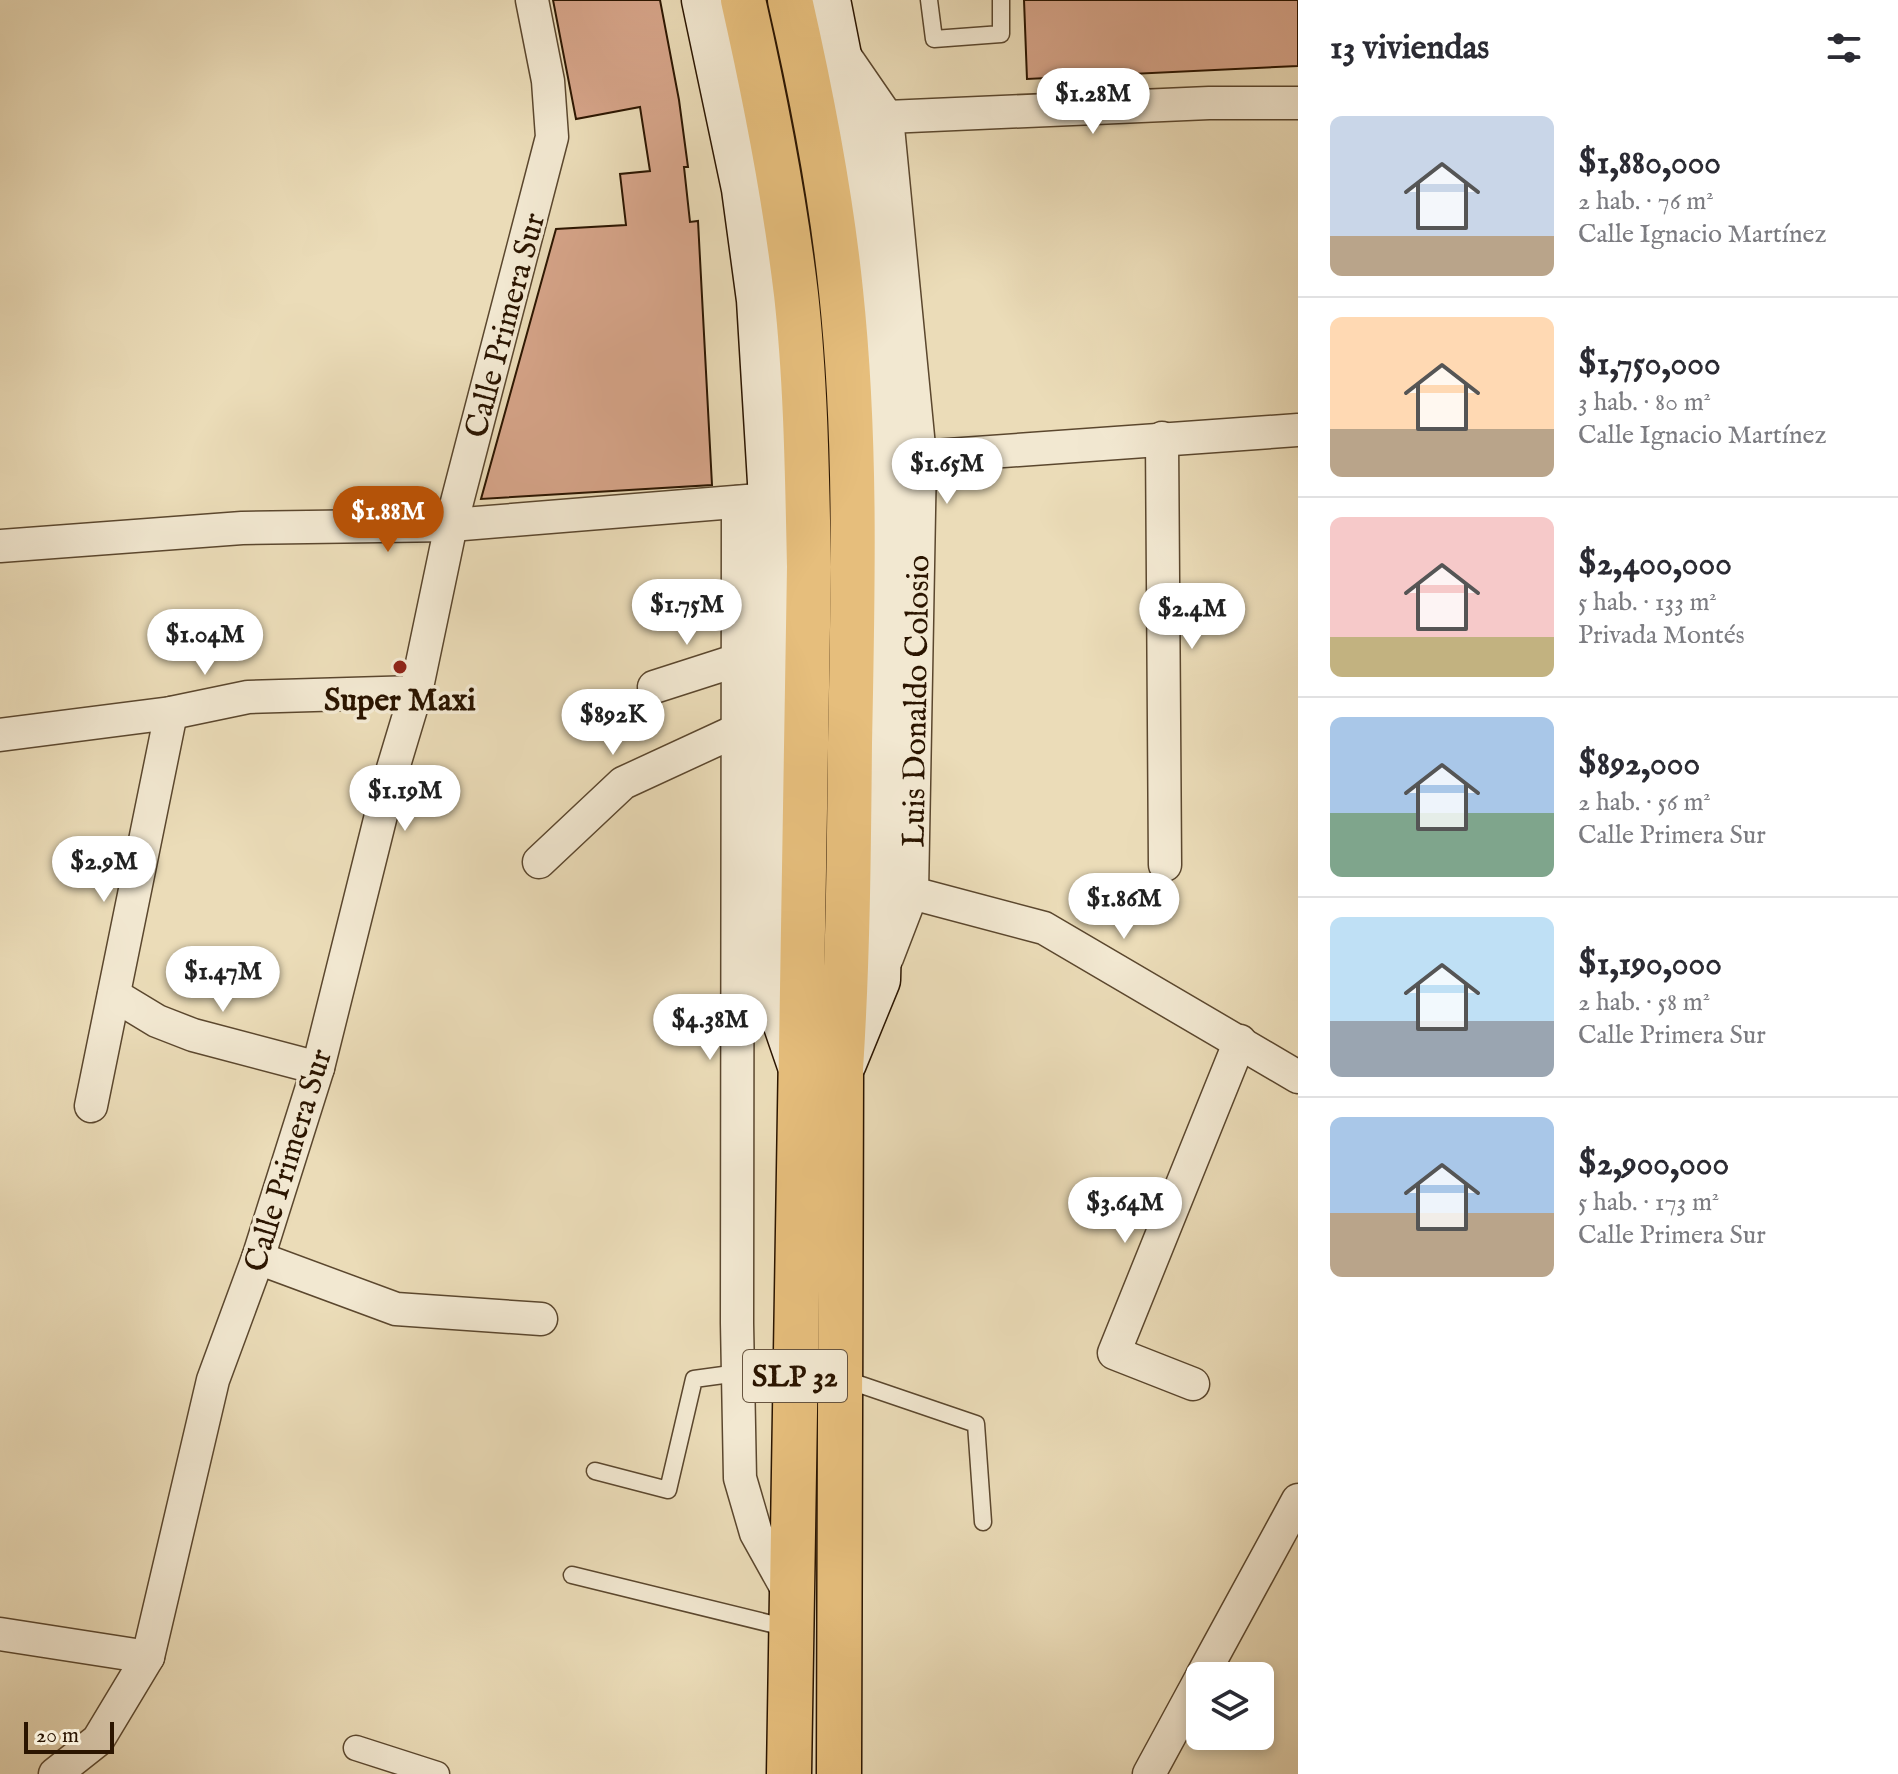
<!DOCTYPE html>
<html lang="es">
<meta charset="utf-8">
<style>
body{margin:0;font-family:"IM FELL English",serif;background:#f2f2f3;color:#2b2b33;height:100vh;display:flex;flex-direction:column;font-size:30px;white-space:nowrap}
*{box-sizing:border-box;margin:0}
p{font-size:26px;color:#7c7c81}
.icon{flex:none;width:44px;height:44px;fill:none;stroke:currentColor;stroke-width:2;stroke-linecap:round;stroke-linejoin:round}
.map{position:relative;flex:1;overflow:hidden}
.details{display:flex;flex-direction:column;background:#fff;width:600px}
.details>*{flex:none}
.tools{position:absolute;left:1186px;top:1662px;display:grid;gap:16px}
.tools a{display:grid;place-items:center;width:88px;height:88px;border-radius:12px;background:#fff;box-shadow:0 4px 12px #0003;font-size:40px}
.scale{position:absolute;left:24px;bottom:20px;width:90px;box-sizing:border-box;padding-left:8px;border:4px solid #2b1500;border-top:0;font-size:22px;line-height:28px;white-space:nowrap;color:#2b1500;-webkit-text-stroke:6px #f2e8d1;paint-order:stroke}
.price{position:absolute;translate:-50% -68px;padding:0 18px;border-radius:28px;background:#fff;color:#222;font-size:26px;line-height:52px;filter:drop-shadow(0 2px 4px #0008)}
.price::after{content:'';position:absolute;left:50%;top:48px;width:24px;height:18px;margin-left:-12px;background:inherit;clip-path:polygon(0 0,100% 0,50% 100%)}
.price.active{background:#b45309;color:#fff}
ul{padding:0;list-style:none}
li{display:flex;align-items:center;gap:24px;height:200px;padding:0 32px}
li+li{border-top:2px solid #e1e1e2}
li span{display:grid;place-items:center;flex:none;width:224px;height:160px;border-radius:12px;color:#555}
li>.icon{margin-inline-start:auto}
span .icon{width:96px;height:96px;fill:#fffc;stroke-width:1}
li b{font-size:34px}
h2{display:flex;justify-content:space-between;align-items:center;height:96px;padding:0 32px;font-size:34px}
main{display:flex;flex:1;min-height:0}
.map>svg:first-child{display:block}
.building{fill:#d7a58a;stroke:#2b1500;stroke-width:2}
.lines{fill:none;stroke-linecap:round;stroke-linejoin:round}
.service-casing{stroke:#5b472e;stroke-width:19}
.pedestrian-casing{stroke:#5b472e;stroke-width:27}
.minor-casing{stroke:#5b472e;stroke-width:35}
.secondary-casing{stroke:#2b1500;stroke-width:47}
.trunk-casing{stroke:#2b1500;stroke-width:47}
.service{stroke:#f2e8d1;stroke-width:16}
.pedestrian{stroke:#f2e8d1;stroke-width:24}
.minor{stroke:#f2e8d1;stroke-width:32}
.secondary{stroke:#f2e8d1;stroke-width:44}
.trunk{stroke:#e6be7c;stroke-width:44}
.poi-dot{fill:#8f2418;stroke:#f2e8d1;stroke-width:3}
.labels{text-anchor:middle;stroke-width:7;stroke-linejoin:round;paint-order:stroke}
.shield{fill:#f2e8d1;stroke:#67543f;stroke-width:2}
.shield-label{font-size:30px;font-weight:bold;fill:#2b1500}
.street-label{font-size:32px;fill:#2b1500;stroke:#f2e8d1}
.poi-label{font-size:32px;font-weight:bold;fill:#2b1500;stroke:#f2e8d1}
</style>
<main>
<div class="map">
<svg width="1298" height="1774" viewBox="0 0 1298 1774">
<rect width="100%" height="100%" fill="#ebdcb8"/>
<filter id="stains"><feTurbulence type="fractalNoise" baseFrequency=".0025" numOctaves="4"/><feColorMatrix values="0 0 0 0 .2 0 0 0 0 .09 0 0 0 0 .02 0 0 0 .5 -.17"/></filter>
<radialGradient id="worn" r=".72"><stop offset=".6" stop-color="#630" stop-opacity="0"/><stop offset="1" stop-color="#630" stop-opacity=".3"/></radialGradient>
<g class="building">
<polygon points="553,0 660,0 679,100 688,167 684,167 690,222 698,221 712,485 481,499 556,229 626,225 620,174 650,171 640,107 576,119"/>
<polygon points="1024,0 1298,0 1298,66 1027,79"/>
</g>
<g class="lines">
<defs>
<g id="service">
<polyline points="929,0 934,39 1001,34 1001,0"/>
<polyline points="841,1378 976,1424 983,1522"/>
<polyline points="595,1471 668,1490 694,1379 738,1373"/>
<polyline points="572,1575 788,1628"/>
</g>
<polyline id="pedestrian" points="356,1748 437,1774"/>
<g id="minor">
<polyline points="843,53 887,117 920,457 912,893 887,958"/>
<polyline points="887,117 1209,103 1298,103"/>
<polyline points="1162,438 1165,865"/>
<polyline points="920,457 1298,430"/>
<polyline points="738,502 737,1323 740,1478 756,1533 791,1596"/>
<polyline points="0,546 242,528 451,525 759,500"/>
<polyline points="654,687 738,660"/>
<polyline points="0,735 171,713 248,697 416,692"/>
<polyline points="539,862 623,783 740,729"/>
<polyline points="912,893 1044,928 1298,1077"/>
<polyline points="114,995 157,1021 193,1035 318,1068"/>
<polyline points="91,1106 171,713"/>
<polyline points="258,1258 396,1309 541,1319"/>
<polyline points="1193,1384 1114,1353 1240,1041"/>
<polyline points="0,1634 148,1657"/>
<polyline points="1202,1676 1298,1500"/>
<polyline points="55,1774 98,1740 148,1657 213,1380 258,1258 318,1068 391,775 416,692 451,525 552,137 548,81 532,0"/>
<polyline points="1149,1774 1200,1680"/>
</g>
<g id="secondary">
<polyline points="704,0 744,189 759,300 771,499 769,976 799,1063"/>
<polyline points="828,0 861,167 876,287 884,408 889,563 878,980 844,1063"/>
</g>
<g id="trunk">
<path d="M 743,0 C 765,97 784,194 796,294 C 806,384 807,476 809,567 L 789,1774"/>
<path d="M 790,0 C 812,96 831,194 841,291 C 857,441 853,593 850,743 C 849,852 848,961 841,1069 L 839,1774"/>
</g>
</defs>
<use href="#service" class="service-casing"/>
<use href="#pedestrian" class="pedestrian-casing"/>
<use href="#minor" class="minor-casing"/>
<use href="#secondary" class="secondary-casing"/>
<use href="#trunk" class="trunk-casing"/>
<use href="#service" class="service"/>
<use href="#pedestrian" class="pedestrian"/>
<use href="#minor" class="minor"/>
<use href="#secondary" class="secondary"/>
<use href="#trunk" class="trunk"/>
</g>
<circle class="poi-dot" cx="400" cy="667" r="8"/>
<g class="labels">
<rect class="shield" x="743" y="1350" width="104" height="52" rx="6"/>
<g class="shield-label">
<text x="795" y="1386">SLP 32</text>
</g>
<g class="street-label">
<text transform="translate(504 325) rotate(-75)" y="11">Calle Primera Sur</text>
<text transform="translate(915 701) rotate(-89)" y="11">Luis Donaldo Colosio</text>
<text transform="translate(287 1160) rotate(-73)" y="11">Calle Primera Sur</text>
</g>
<g class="poi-label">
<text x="400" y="710">Super Maxi</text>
</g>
</g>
<rect width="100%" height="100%" filter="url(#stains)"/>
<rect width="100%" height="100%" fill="url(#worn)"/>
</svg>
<div class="tools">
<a><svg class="icon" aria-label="layers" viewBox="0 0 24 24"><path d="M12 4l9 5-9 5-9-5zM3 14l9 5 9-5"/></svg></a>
</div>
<div class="scale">20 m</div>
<b class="price" style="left:1093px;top:136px">$1.28M</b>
<b class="price" style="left:947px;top:506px">$1.65M</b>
<b class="price active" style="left:388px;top:554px">$1.88M</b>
<b class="price" style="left:687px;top:647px">$1.75M</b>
<b class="price" style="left:1192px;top:651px">$2.4M</b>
<b class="price" style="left:205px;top:677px">$1.04M</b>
<b class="price" style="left:613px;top:757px">$892K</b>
<b class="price" style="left:405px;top:833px">$1.19M</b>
<b class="price" style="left:104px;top:904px">$2.9M</b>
<b class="price" style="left:1124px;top:941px">$1.86M</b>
<b class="price" style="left:223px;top:1014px">$1.47M</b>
<b class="price" style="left:710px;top:1062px">$4.38M</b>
<b class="price" style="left:1125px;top:1245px">$3.64M</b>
</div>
<section class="details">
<h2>13 viviendas<svg class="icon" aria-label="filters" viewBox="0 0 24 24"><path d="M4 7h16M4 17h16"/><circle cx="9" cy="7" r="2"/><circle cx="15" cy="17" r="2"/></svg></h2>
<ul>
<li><span style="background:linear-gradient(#c9d6e8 75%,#b9a48a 0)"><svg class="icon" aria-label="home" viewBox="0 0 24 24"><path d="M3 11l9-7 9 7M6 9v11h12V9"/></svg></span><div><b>$1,880,000</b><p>2 hab. · 76 m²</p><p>Calle Ignacio Martínez</p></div></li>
<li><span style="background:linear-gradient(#ffd9b3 70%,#b9a48a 0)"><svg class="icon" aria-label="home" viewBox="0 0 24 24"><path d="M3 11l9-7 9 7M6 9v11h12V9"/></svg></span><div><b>$1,750,000</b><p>3 hab. · 80 m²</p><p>Calle Ignacio Martínez</p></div></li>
<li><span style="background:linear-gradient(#f6c9c9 75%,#c2b280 0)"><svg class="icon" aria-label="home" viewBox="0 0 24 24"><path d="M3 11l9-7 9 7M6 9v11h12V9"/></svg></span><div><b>$2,400,000</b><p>5 hab. · 133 m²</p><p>Privada Montés</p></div></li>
<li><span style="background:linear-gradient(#a9c7e8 60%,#7fa58c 0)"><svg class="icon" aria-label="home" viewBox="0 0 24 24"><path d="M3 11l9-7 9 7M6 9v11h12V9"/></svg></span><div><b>$892,000</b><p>2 hab. · 56 m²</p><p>Calle Primera Sur</p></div></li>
<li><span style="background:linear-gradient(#bfe0f5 65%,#9aa5b1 0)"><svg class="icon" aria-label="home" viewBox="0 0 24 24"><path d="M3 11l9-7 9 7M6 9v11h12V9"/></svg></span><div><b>$1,190,000</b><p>2 hab. · 58 m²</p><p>Calle Primera Sur</p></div></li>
<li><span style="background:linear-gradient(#a9c7e8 60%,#b9a48a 0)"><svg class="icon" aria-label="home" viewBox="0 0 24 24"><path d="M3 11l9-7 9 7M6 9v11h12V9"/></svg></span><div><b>$2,900,000</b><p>5 hab. · 173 m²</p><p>Calle Primera Sur</p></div></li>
</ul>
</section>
</main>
